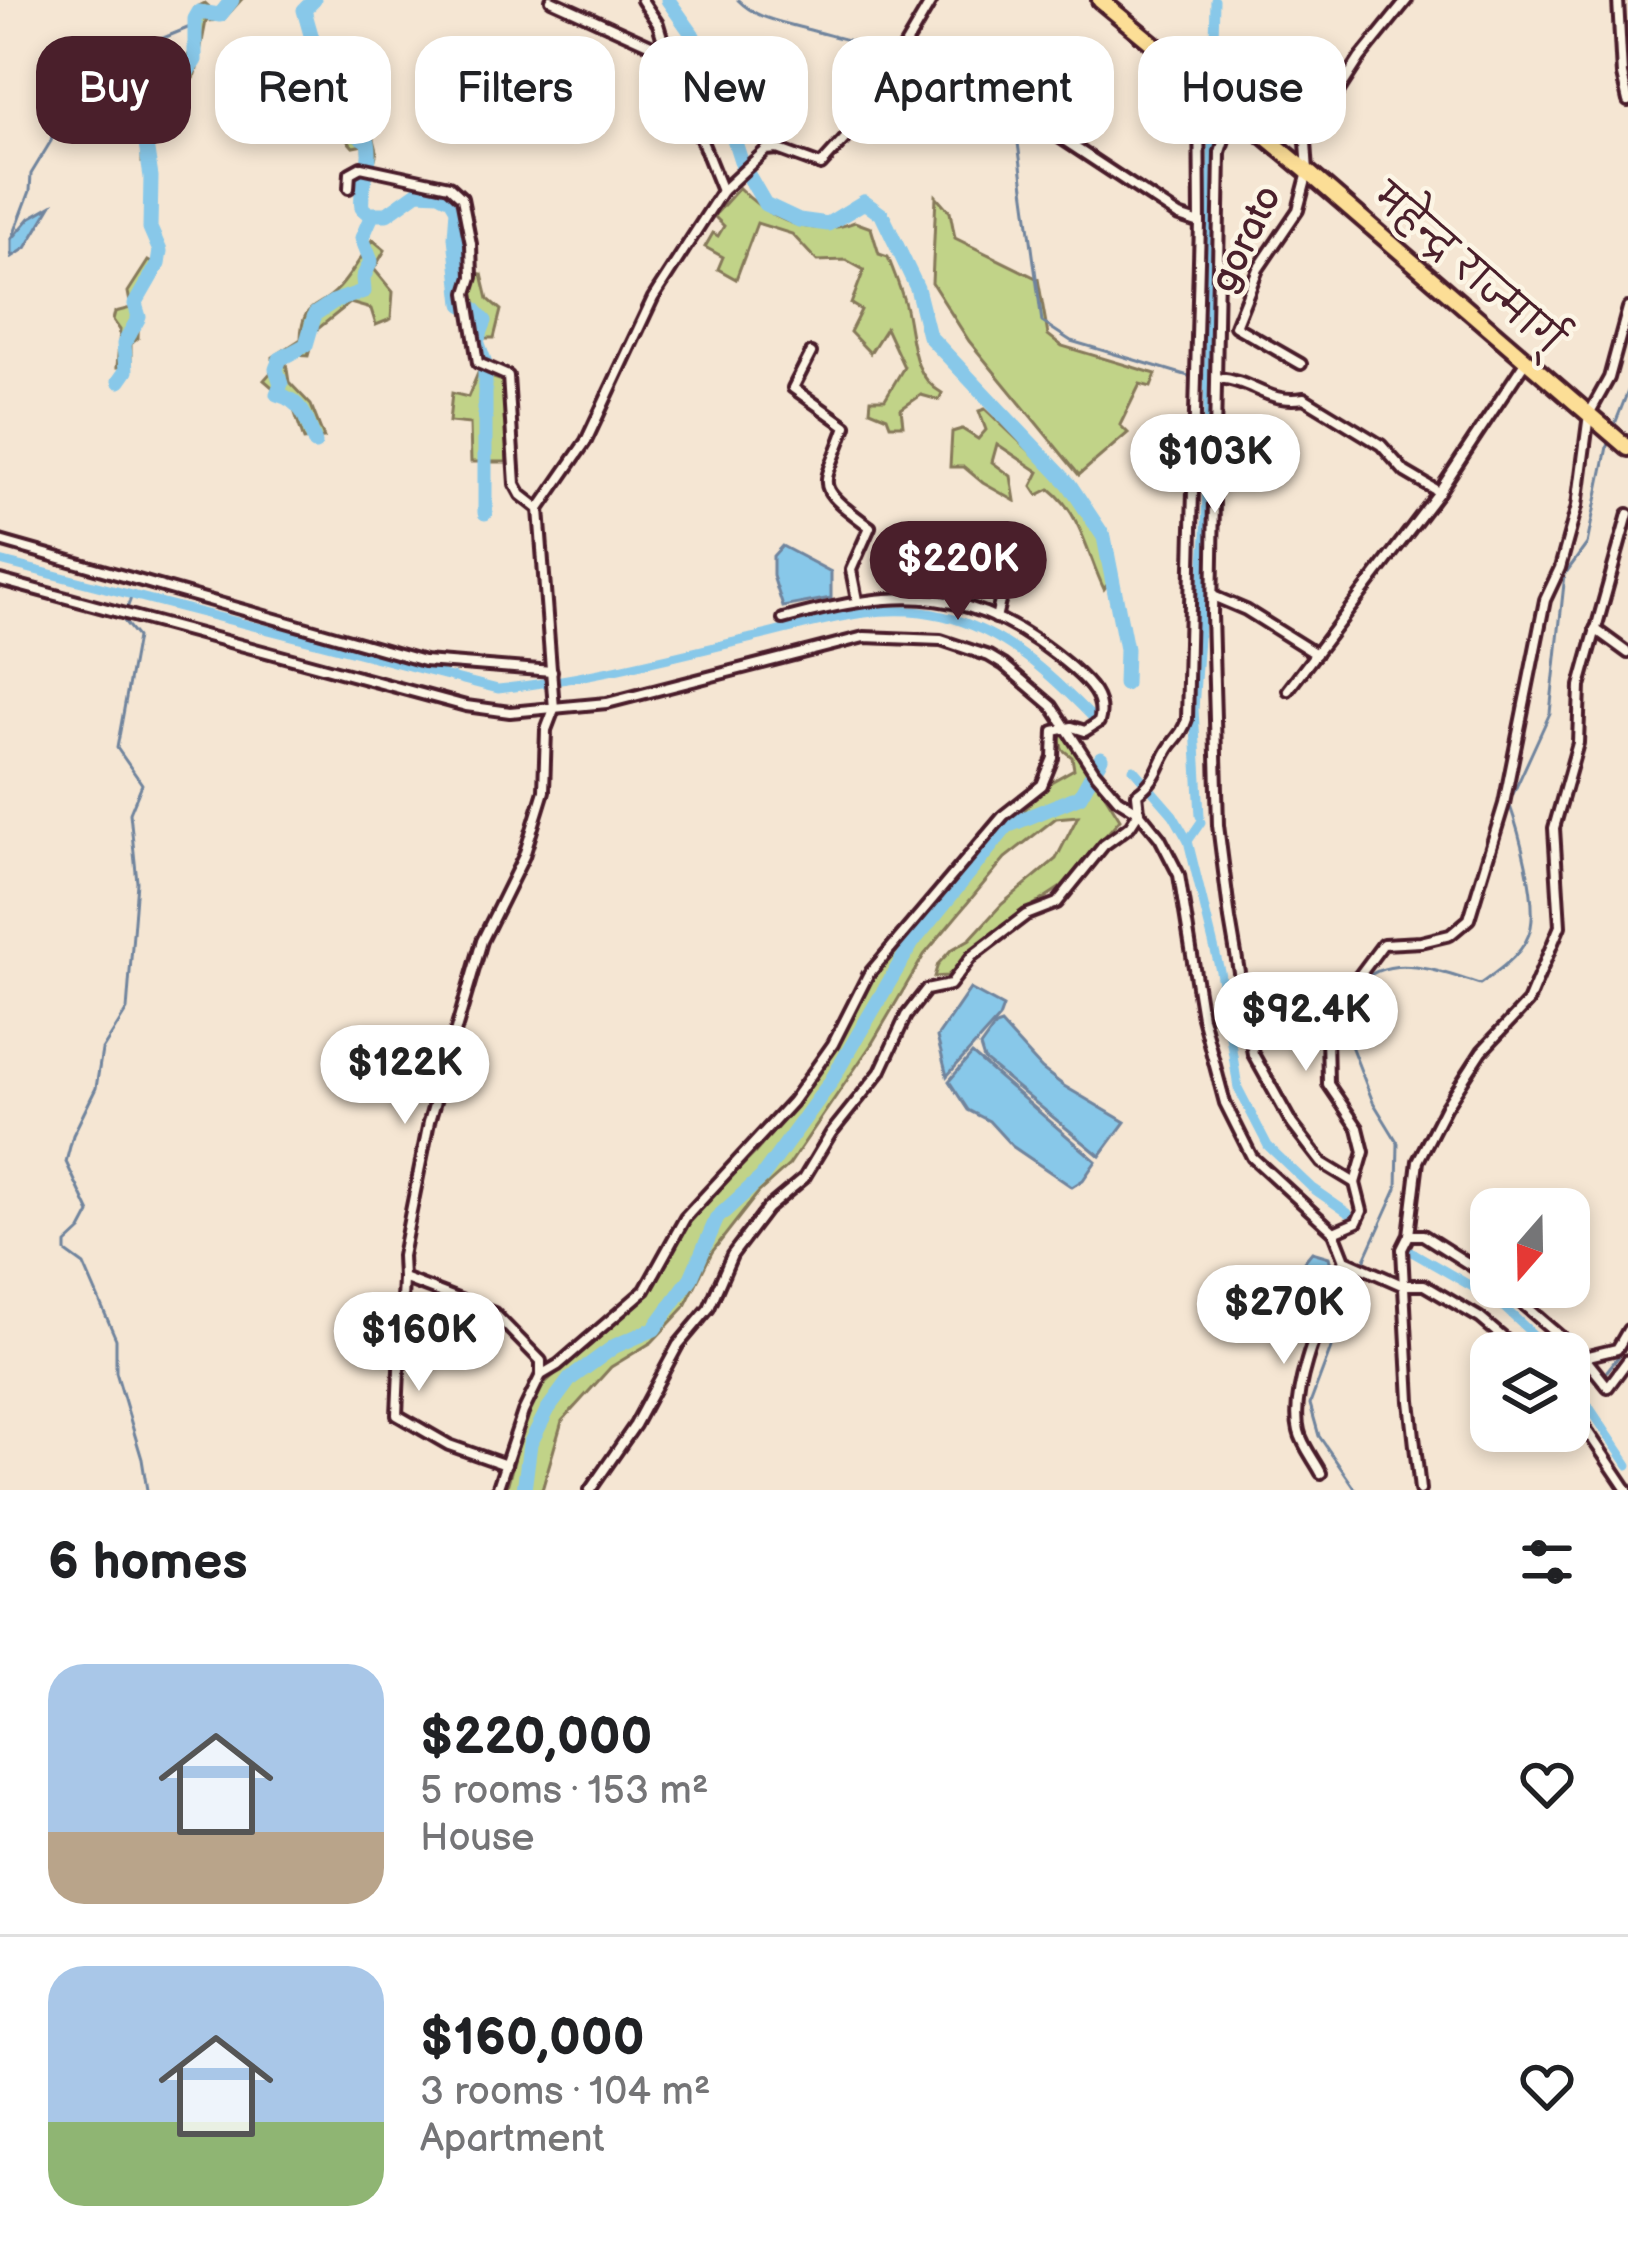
<!DOCTYPE html>
<meta charset="utf-8">
<style>
body{margin:0;font-family:"Balsamiq Sans","Playpen Sans Deva",sans-serif;background:#f6f6f6;color:#202124;height:100vh;display:flex;flex-direction:column;font-size:45px;white-space:nowrap}
*{box-sizing:border-box;margin:0}
p{font-size:39px;color:#757577}
.icon{flex:none;width:66px;height:66px;fill:none;stroke:currentColor;stroke-width:2;stroke-linecap:round;stroke-linejoin:round}
.map{position:relative;height:1490px;overflow:hidden}
.drawer{display:flex;flex-direction:column;background:#fff;flex:1}
.drawer>*{flex:none}
.top-card{position:absolute;left:36px;top:36px;width:1557px;height:108px;display:flex;gap:24px}
.needle{width:78px;rotate:200deg}
.buttons{position:absolute;left:1470px;top:1188px;display:grid;gap:24px}
.buttons a{display:grid;place-items:center;width:120px;height:120px;border-radius:24px;background:#fff;box-shadow:0 6px 18px #0003;font-size:60px}
.price{position:absolute;translate:-50% -102px;padding:0 27px;border-radius:42px;background:#fff;color:#222;font-size:39px;line-height:78px;filter:drop-shadow(0 3px 6px #0008)}
.price::after{content:'';position:absolute;left:50%;top:72px;width:36px;height:27px;margin-left:-18px;background:inherit;clip-path:polygon(0 0,100% 0,50% 100%)}
.price.active{background:#4a1f2b;color:#fff}
ul{padding:0;list-style:none}
li{display:flex;align-items:center;gap:36px;height:300px;padding:0 48px}
li+li{border-top:3px solid #e0e0e0}
li span{display:grid;place-items:center;flex:none;width:336px;height:240px;border-radius:36px;color:#555}
li>.icon{margin-inline-start:auto}
span .icon{width:144px;height:144px;fill:#fffc;stroke-width:1}
li b{font-size:51px}
h2{display:flex;justify-content:space-between;align-items:center;height:144px;padding:0 48px;font-size:51px}
.pill{padding:0 42px;border-radius:36px;background:#fff;box-shadow:0 6px 18px #0003;font-size:42px;line-height:108px}
.pill.active{background:#4a1f2b;color:#fff}
.map>svg:first-child{display:block}
.green{fill:#c1d388;stroke:#86795a;stroke-width:3}
.water{fill:#88c8e9;stroke:#6f849d;stroke-width:3}
.lines{fill:none;stroke-linecap:round;stroke-linejoin:round}
.stream{stroke:#6f849d;stroke-width:3}
.canal{stroke:#88c8e9;stroke-width:9}
.river{stroke:#88c8e9;stroke-width:15}
.minor-casing{stroke:#4a1f2b;stroke-width:16}
.trunk-casing{stroke:#4a1f2b;stroke-width:22}
.minor{stroke:#fcf5e5;stroke-width:8}
.trunk{stroke:#fcde96;stroke-width:14}
.labels{text-anchor:middle;stroke-width:9;stroke-linejoin:round;paint-order:stroke}
.street-label{font-size:39px;fill:#4a1f2b;stroke:#fcf5e5}
</style>
<div class="map">
<svg width="1628" height="1490" viewBox="0 0 1628 1490">
<rect width="100%" height="100%" fill="#f5e6d3"/>
<filter id="ink" filterUnits="userSpaceOnUse"><feTurbulence type="fractalNoise" baseFrequency=".00833" numOctaves="2"/><feDisplacementMap in="SourceGraphic" scale="24" xChannelSelector="R" yChannelSelector="G"/><feConvolveMatrix kernelMatrix="1 2 1 2 8 2 1 2 1" color-interpolation-filters="sRGB"/></filter>
<g filter="url(#ink)">
<g class="green">
<path d="M 225,0 L 241,0 L 223,20 L 206,21 L 196,74 L 151,142 L 150,160 L 142,162 C 142,139 142,120 158,103 L 154,82 L 175,81 L 191,50 L 195,8 L 205,3 L 215,12 Z"/>
<polygon points="333,102 352,106 359,129 373,135 377,151 374,163 364,162 363,145 353,147 336,128"/>
<path d="M 739,188 C 771,220 810,239 855,222 L 871,228 L 879,254 L 888,257 C 894,273 901,289 905,305 C 913,336 910,375 942,393 L 939,400 L 921,395 L 901,409 L 903,425 L 890,425 L 887,417 L 870,410 L 871,399 L 885,399 L 904,367 L 886,328 L 870,353 L 850,332 L 861,310 L 851,304 L 864,270 L 846,260 L 817,261 L 792,234 L 757,223 L 736,279 L 718,269 L 723,257 L 705,247 L 713,233 L 718,236 L 724,226 L 714,216 Z"/>
<polygon points="936,196 950,212 955,238 1038,279 1048,335 1062,346 1156,374 1151,387 1140,384 1120,425 1128,433 1079,475 969,341 932,283"/>
<path d="M 373,240 L 385,250 L 374,269 L 393,292 L 391,319 L 376,325 L 371,309 L 350,303 L 315,331 L 308,356 L 293,355 L 286,363 L 289,382 L 311,405 L 324,438 L 304,440 L 292,404 L 264,380 L 273,370 L 273,357 L 301,339 C 302,300 318,311 339,288 C 351,275 362,255 373,240 Z"/>
<polygon points="148,261 159,267 139,302 138,338 131,344 131,368 117,367 120,330 113,320 115,312 131,308 128,292"/>
<polygon points="476,273 482,274 488,299 501,310 494,338 476,338 469,294"/>
<polygon points="478,373 506,382 507,462 471,462 470,424 449,422 452,393 468,397"/>
<path d="M 985,409 L 1094,512 L 1111,580 L 1104,589 C 1088,556 1081,513 1050,489 L 1038,495 L 1032,486 L 1039,472 L 997,444 L 992,462 L 1011,476 L 1015,501 L 983,483 L 964,467 L 950,467 L 952,432 L 962,429 L 978,439 L 986,430 L 979,411 Z"/>
<polygon points="1066,732 1120,819 1061,887 1003,925 947,976 934,977 938,964 951,950 970,939 1002,904 1056,859 1078,816 1056,818 1005,858 924,955 871,1045 789,1165 758,1193 712,1252 684,1308 652,1342 611,1367 562,1421 542,1490 506,1490 523,1428 540,1387 617,1321 656,1280 689,1220 755,1153 802,1098 841,1041 867,987 889,959 1028,806 1051,782 1074,769 1072,757 1063,750 1058,737"/>
</g>
<g class="water">
<polygon points="51,206 26,248 12,257 12,239 30,218"/>
<polygon points="782,546 831,572 831,598 783,607 773,576 773,556"/>
<polygon points="970,989 1003,1007 999,1018 947,1076 937,1037"/>
<polygon points="1001,1024 1042,1069 1064,1086 1125,1122 1100,1156 984,1060 980,1047 995,1026"/>
<polygon points="972,1054 1096,1161 1083,1180 1072,1187 1012,1146 989,1121 968,1110 949,1081"/>
<path d="M 1312,1252 L 1329,1257 L 1333,1273 L 1312,1328 L 1277,1315 C 1281,1290 1296,1271 1312,1252 Z"/>
</g>
<g class="lines">
<g class="stream">
<path d="M 738,0 C 758,20 780,21 806,29 C 857,43 986,71 1014,113 L 1042,322 L 1071,341 L 1192,377"/>
<polyline points="12,239 30,191 31,174 51,141 61,92 82,62 116,48 144,46 195,25"/>
<polyline points="1202,375 1207,376"/>
<polyline points="1613,429 1628,391"/>
<polyline points="128,606 132,595"/>
<polyline points="124,621 137,637 117,748 142,784 130,813 137,882 127,1010 102,1050 96,1088 73,1135 66,1162 90,1213 81,1230 66,1244 66,1252 84,1265 116,1339 116,1372 142,1459 147,1490"/>
<polyline points="1607,1371 1628,1344"/>
<polyline points="1573,1382 1585,1374"/>
<path d="M 1356,1490 L 1319,1436 L 1310,1404 L 1361,1268 L 1397,1188 L 1398,1143 L 1373,1102 L 1341,1020 C 1346,1010 1351,993 1359,985 C 1389,950 1443,973 1480,984 C 1499,970 1526,953 1531,927 C 1537,898 1519,831 1509,803 L 1550,713 L 1565,574 L 1587,544 L 1609,437"/>
</g>
<g class="canal">
<polyline points="1213,81 1215,0"/>
<path d="M 0,561 L 498,689 C 584,680 667,658 752,638 C 812,624 880,600 943,616 C 1005,631 1050,674 1093,718"/>
<polyline points="1133,769 1173,815 1188,841 1220,971 1238,1088 1268,1146 1312,1188 1348,1213"/>
<polyline points="1200,816 1194,709 1206,535 1213,103"/>
<polyline points="1188,841 1201,822"/>
<polyline points="1412,1252 1497,1301 1553,1353"/>
<polyline points="1569,1377 1628,1465"/>
</g>
<g class="river">
<path d="M 314,0 L 304,10 L 326,88 L 343,125 L 368,142 C 373,167 359,182 362,208 L 369,214 L 387,214 L 418,192 L 439,193 L 451,199 L 457,209 L 455,237 L 462,304 L 467,307"/>
<polyline points="668,0 692,34 720,95 742,164 765,204 799,220 828,224 864,202 882,215 917,288 929,336 1069,484 1104,537 1126,649 1125,684"/>
<polyline points="473,308 485,321 477,341 485,363 485,513"/>
<polyline points="119,381 126,371 124,344 139,317 135,304 158,264 160,251 150,228 151,177 145,138 195,60 195,19 199,12 220,15 232,0"/>
<path d="M 315,443 C 307,418 302,401 277,394 L 281,384 L 276,369 L 280,359 L 306,345 L 315,314 L 333,302 L 364,291 L 363,278 L 371,261 L 362,238 L 372,215"/>
<polyline points="524,1490 530,1444 548,1409 570,1379 615,1346 654,1329 691,1278 717,1218 762,1177 830,1083 912,943 1007,826 1080,796 1101,758"/>
</g>
<defs>
<g id="minor">
<polyline points="551,0 666,52 722,191"/>
<polyline points="642,0 658,24 666,51"/>
<polyline points="1618,0 1622,75 1628,101"/>
<polyline points="1228,111 1231,118 1220,152 1212,614 1218,825 1230,919 1253,1054 1292,1124 1322,1163 1355,1183"/>
<polyline points="1053,133 1179,216 1200,223 1199,84"/>
<polyline points="349,188 350,173 361,167 449,186 462,198 471,244 472,277 467,293 478,363 508,376 515,484 521,495 539,509"/>
<path d="M 811,353 L 793,388 L 846,426 C 824,491 809,481 870,527 L 851,570 L 857,600"/>
<polyline points="1301,364 1235,326 1258,269 1298,210 1308,172 1306,142 1360,58 1407,0"/>
<path d="M 1218,378 C 1255,381 1266,404 1304,398 L 1381,445 L 1405,472 L 1439,492"/>
<polyline points="948,535 1004,564 1006,576 996,618"/>
<polyline points="0,541 424,661 552,671"/>
<polyline points="0,580 466,706 510,712 607,703 864,637 941,640 989,656 1004,665 1052,706 1094,771 1118,799 1139,812 1160,838 1179,875 1202,1017 1225,1103 1252,1157 1334,1232 1345,1260 1402,1285 1424,1285 1480,1318 1521,1353"/>
<polyline points="1213,596 1246,610 1316,654"/>
<polyline points="1595,629 1628,653"/>
<polyline points="1288,690 1439,492 1525,362"/>
<polyline points="1334,1232 1357,1222 1362,1211 1355,1183 1364,1152 1358,1128 1328,1084 1327,1033 1339,1003 1383,944 1421,942 1450,935 1469,919 1504,804 1545,600 1560,568 1577,506 1589,414 1609,378 1628,308"/>
<polyline points="1409,1235 1423,1235 1491,1278"/>
<polyline points="403,1278 397,1415 449,1445 506,1465"/>
<polyline points="1503,1287 1584,1357 1608,1387 1628,1360"/>
<polyline points="1584,1357 1617,1349 1628,1330"/>
<path d="M 541,1375 L 558,1365 L 645,1290 L 685,1218 L 792,1102 L 833,1044 L 868,975 L 1004,815 L 1042,785 L 1053,758 L 1054,731 L 1072,727 L 1085,731 L 1099,722 C 1106,699 1089,683 1072,668 C 974,584 901,587 783,619"/>
<polyline points="1569,1404 1627,1490"/>
<path d="M 1321,1473 C 1315,1461 1302,1445 1299,1431 C 1288,1387 1329,1302 1345,1260"/>
<polyline points="497,1490 523,1412 541,1375 541,1361 494,1313 403,1278 402,1256 429,1122 482,941 524,856 544,791 546,730 554,709 539,509 586,441 653,298 722,191 766,150 777,149 821,165 860,122 932,0"/>
<path d="M 590,1490 L 635,1425 L 678,1345 L 709,1308 L 732,1255 L 767,1209 L 804,1178 L 831,1133 L 880,1072 L 906,1016 L 926,990 L 950,985 L 972,956 L 1026,915 L 1057,903 L 1104,845 L 1130,826 L 1139,812 L 1137,794 C 1160,777 1157,765 1171,745 C 1179,735 1183,731 1187,719 L 1200,223"/>
<polyline points="1420,1490 1410,1401 1402,1249 1409,1235 1418,1161 1445,1108 1482,1051 1528,1002 1560,926 1554,828 1578,743 1580,686 1628,514"/>
</g>
<polyline id="trunk" points="1100,0 1308,172 1628,448"/>
</defs>
<use href="#minor" class="minor-casing"/>
<use href="#trunk" class="trunk-casing"/>
<use href="#minor" class="minor"/>
<use href="#trunk" class="trunk"/>
</g>
</g>
<g class="labels">
<g class="street-label">
<text transform="translate(1244 238) rotate(-64)" y="14">gorato</text>
<text transform="translate(1469 268) rotate(41)" y="14">महेन्द्र राज्मार्ग्</text>
</g>
</g>
</svg>
<div class="buttons">
<a><svg class="needle" viewBox="-14 -14 28 28"><path d="M0-13l5 13h-10z" fill="#e53935"/><path d="M0 13l5-13h-10z" fill="#757577"/></svg></a>
<a><svg class="icon" aria-label="layers" viewBox="0 0 24 24"><path d="M12 4l9 5-9 5-9-5zM3 14l9 5 9-5"/></svg></a>
</div>
<b class="price" style="left:1215px;top:516px">$103K</b>
<b class="price active" style="left:958px;top:623px">$220K</b>
<b class="price" style="left:1306px;top:1074px">$92.4K</b>
<b class="price" style="left:405px;top:1127px">$122K</b>
<b class="price" style="left:1284px;top:1367px">$270K</b>
<b class="price" style="left:419px;top:1394px">$160K</b>
<div class="top-card">
<a class="pill active">Buy</a>
<a class="pill">Rent</a>
<a class="pill">Filters</a>
<a class="pill">New</a>
<a class="pill">Apartment</a>
<a class="pill">House</a>
</div>
</div>
<section class="drawer">
<h2>6 homes<svg class="icon" aria-label="filters" viewBox="0 0 24 24"><path d="M4 7h16M4 17h16"/><circle cx="9" cy="7" r="2"/><circle cx="15" cy="17" r="2"/></svg></h2>
<ul>
<li><span style="background:linear-gradient(#a9c7e8 70%,#b9a48a 0)"><svg class="icon" aria-label="home" viewBox="0 0 24 24"><path d="M3 11l9-7 9 7M6 9v11h12V9"/></svg></span><div><b>$220,000</b><p>5 rooms · 153 m²</p><p>House</p></div><svg class="icon" aria-label="heart" viewBox="0 0 24 24"><path d="M12 20l-8-8c-3-5 5-10 8-4 3-6 11-1 8 4z"/></svg></li>
<li><span style="background:linear-gradient(#a9c7e8 65%,#8fb573 0)"><svg class="icon" aria-label="home" viewBox="0 0 24 24"><path d="M3 11l9-7 9 7M6 9v11h12V9"/></svg></span><div><b>$160,000</b><p>3 rooms · 104 m²</p><p>Apartment</p></div><svg class="icon" aria-label="heart" viewBox="0 0 24 24"><path d="M12 20l-8-8c-3-5 5-10 8-4 3-6 11-1 8 4z"/></svg></li>
</ul>
</section>
